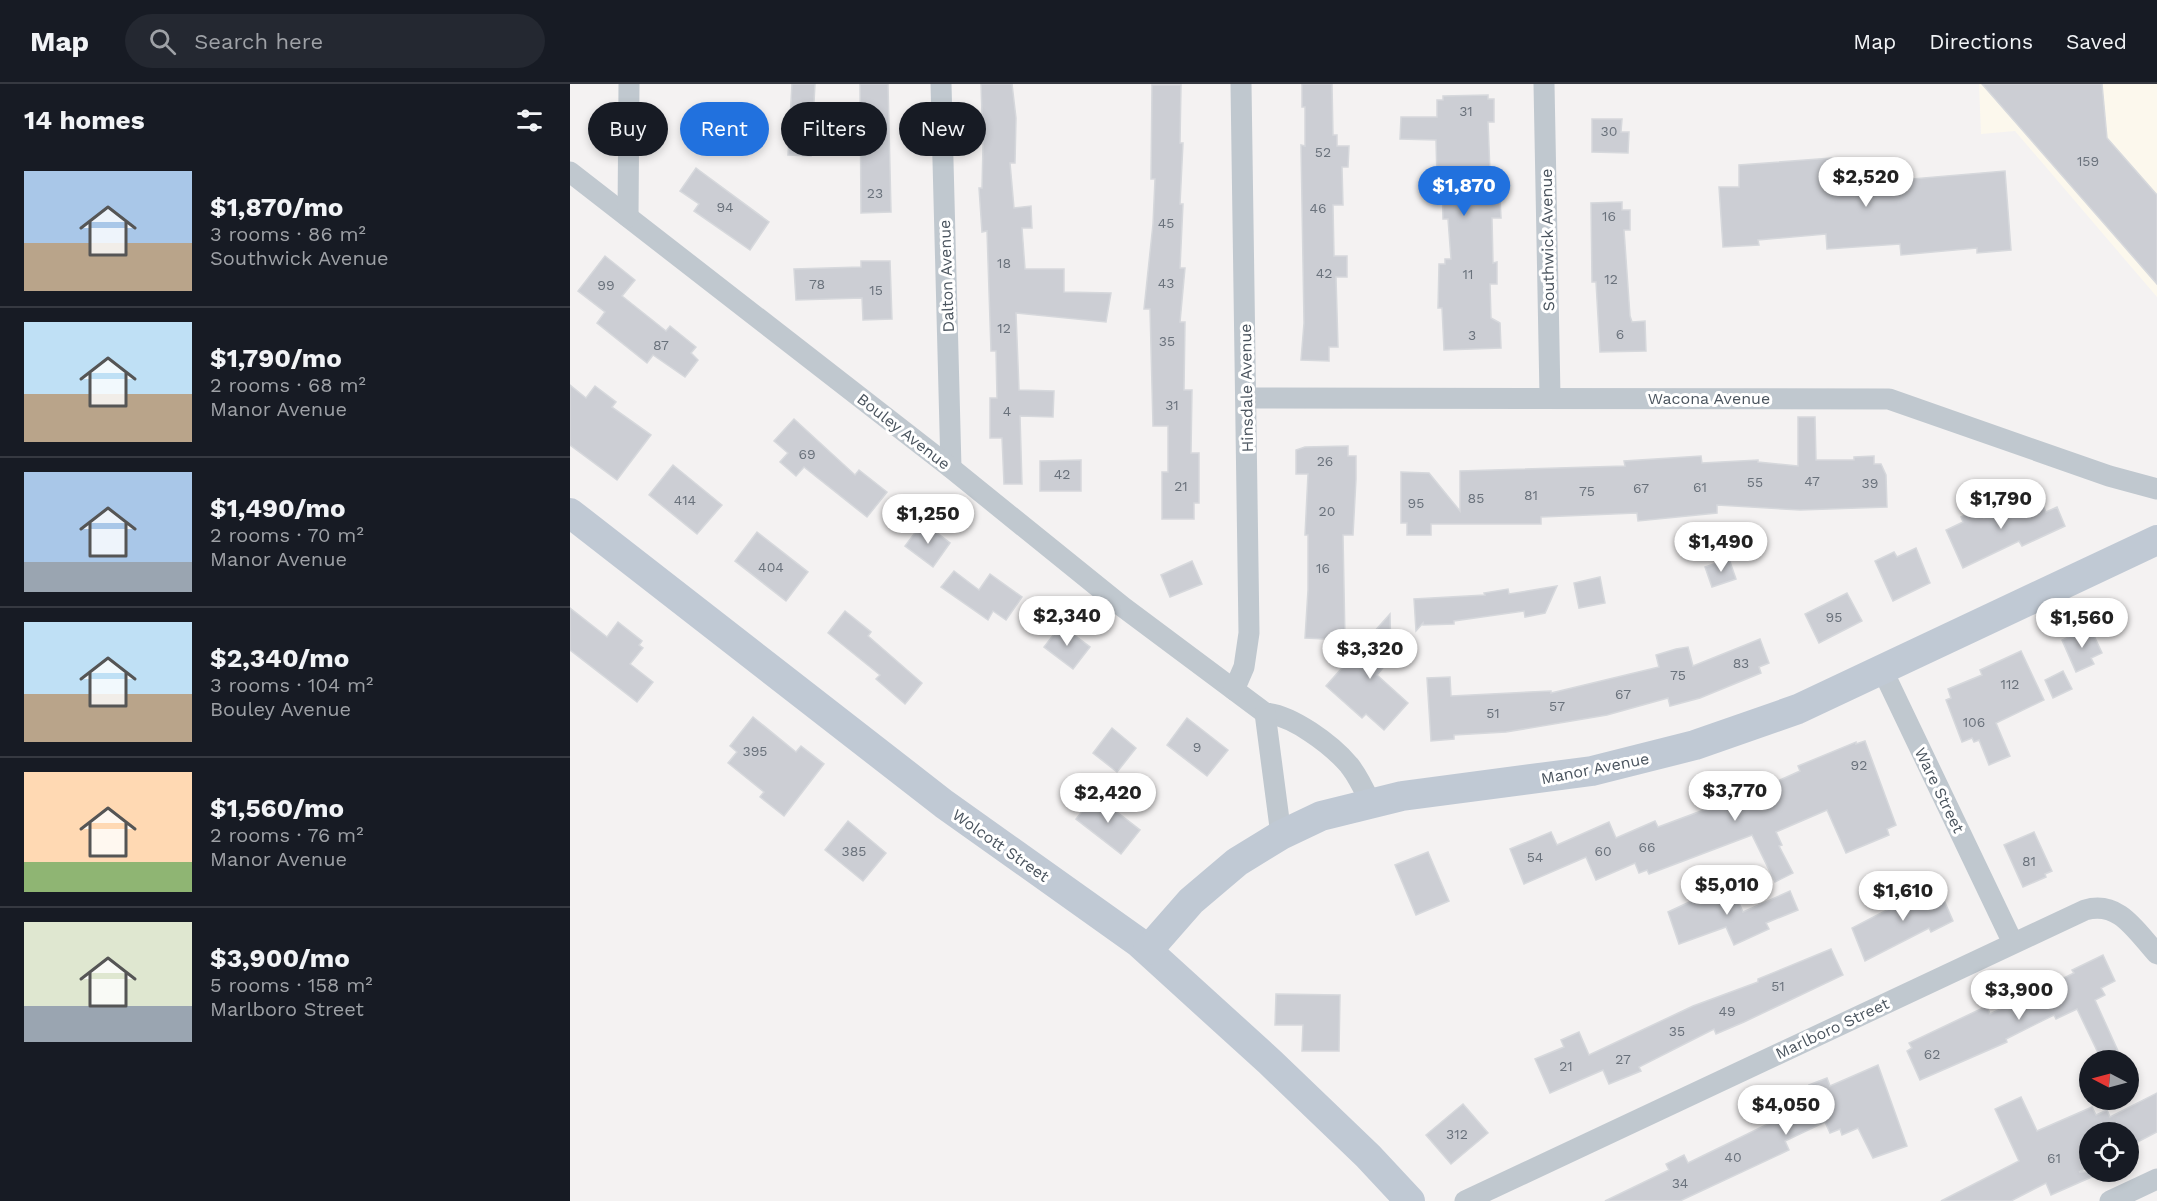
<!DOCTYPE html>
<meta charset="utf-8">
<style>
body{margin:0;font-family:"Work Sans",sans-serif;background:#242831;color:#f1f3f6;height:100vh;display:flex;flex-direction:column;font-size:22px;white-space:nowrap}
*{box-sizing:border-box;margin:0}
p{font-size:20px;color:#9ea1a6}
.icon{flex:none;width:33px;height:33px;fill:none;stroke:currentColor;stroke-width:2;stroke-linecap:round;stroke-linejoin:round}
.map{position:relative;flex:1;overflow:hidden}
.panel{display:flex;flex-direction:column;background:#171b24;width:570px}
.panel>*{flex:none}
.banner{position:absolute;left:18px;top:18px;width:570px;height:54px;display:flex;gap:12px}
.needle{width:39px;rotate:276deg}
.buttons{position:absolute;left:1509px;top:966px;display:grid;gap:12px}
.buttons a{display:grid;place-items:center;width:60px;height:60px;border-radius:50%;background:#171b24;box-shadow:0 3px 9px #0003;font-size:30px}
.price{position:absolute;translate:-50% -51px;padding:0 14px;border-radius:21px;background:#fff;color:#222;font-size:20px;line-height:39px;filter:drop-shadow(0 2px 3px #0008)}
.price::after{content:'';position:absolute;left:50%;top:36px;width:18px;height:14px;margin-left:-9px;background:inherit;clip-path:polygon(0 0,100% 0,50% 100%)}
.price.on{background:#2171de;color:#fff}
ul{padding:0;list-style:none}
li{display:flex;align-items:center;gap:18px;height:150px;padding:0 24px}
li+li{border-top:2px solid #363941}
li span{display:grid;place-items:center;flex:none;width:168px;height:120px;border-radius:0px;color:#555}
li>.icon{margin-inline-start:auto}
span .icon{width:72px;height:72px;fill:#fffc;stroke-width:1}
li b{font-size:26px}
h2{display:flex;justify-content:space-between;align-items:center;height:72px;padding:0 24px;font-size:26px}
.tag{padding:0 21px;border-radius:27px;background:#171b24;box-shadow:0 3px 9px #0003;font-size:21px;line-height:54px}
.tag.on{background:#2171de;color:#fff}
header{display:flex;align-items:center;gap:36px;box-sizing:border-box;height:84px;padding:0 30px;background:#171b24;border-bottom:2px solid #363941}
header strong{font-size:28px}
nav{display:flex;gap:33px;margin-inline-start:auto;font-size:21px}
.search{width:420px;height:54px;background:#242831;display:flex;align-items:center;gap:15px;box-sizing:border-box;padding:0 21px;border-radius:33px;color:#9ea1a6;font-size:22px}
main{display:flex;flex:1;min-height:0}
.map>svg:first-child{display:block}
.commercial{fill:#fcf8ed}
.building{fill:#ccced4;stroke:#d6d8dc;stroke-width:1.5}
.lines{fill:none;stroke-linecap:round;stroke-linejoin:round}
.minor{stroke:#c0c8cf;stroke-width:21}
.secondary{stroke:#c0c9d4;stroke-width:30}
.labels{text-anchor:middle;stroke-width:6;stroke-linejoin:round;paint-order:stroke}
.number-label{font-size:14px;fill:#6a727c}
.street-label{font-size:16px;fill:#4a545e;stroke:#fff}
</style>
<header>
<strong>Map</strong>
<div class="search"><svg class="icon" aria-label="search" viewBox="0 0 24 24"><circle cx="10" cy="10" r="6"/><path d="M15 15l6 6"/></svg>Search here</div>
<nav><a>Map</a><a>Directions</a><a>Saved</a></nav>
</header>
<main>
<section class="panel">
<h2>14 homes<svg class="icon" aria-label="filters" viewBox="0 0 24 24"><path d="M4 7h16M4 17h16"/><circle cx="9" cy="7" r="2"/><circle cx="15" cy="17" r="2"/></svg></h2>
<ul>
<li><span style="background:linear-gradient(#a9c7e8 60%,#b9a48a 0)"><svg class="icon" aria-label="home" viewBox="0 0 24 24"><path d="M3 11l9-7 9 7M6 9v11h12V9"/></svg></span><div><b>$1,870/mo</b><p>3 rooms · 86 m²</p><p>Southwick Avenue</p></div></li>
<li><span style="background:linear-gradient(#bfe0f5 60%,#b9a48a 0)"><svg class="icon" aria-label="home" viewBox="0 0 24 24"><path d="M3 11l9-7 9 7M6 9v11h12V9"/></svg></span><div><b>$1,790/mo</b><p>2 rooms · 68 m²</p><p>Manor Avenue</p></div></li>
<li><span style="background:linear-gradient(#a9c7e8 75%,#9aa5b1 0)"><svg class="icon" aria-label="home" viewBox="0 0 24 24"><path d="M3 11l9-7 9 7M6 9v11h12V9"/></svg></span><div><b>$1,490/mo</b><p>2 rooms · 70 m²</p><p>Manor Avenue</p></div></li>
<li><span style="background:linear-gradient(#bfe0f5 60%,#b9a48a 0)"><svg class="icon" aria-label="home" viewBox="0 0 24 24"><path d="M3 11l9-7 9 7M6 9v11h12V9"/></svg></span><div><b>$2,340/mo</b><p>3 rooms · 104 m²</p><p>Bouley Avenue</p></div></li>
<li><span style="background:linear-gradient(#ffd9b3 75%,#8fb573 0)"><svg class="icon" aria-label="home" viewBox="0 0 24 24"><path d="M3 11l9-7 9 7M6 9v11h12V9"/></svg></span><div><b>$1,560/mo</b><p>2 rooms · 76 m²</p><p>Manor Avenue</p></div></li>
<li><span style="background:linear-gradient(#dfe7d0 70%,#9aa5b1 0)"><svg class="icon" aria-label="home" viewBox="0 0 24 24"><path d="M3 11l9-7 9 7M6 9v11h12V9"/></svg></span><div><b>$3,900/mo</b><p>5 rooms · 158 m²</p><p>Marlboro Street</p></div></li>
</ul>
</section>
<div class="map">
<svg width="1587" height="1117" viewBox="0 0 1587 1117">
<rect width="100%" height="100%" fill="#f4f2f2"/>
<polygon class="commercial" points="1409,0 1587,0 1587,213 1445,47 1411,50"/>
<g class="building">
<polygon points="222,0 245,0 241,72 218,71"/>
<polygon points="290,0 318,0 321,128 291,129"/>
<polygon points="411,0 442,0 446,34 445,79 440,79 444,124 461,122 462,144 452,144 455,185 494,185 494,208 541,209 536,238 446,229 449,306 484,307 483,333 450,332 452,400 434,400 432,354 420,354 420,314 427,314 426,267 421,267 417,147 412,148 409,104 412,104 413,62"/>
<polygon points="732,0 762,0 763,51 767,51 767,62 779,62 778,83 772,83 773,121 763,121 764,172 777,172 777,193 766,193 768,263 759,263 759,277 731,276 734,239 731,61 735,62 735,23 732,23"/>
<polygon points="1412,0 1532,0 1537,54 1587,111 1587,200"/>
<polygon points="582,1 611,1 610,59 613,59 610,120 613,120 610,184 615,184 610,238 615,238 614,306 622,306 621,369 629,369 629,419 624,419 624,435 592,435 592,388 598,388 598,342 583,342 580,225 574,225 583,140 585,95 581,95"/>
<polygon points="918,11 918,15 924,15 924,38 918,38 921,113 930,113 931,134 922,134 923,179 927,178 927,200 920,200 921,234 930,239 931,264 874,266 872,224 868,224 869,180 875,180 875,175 881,175 878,135 873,135 872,94 867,95 866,56 830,55 831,33 867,33 867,16 873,16 873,12"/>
<polygon points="1022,35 1052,35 1051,48 1059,48 1058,69 1022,68"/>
<polygon points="1261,74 1262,90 1329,85 1330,96 1435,87 1441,166 1407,169 1407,164 1331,171 1330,160 1257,165 1256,150 1188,156 1189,161 1153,163 1149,103 1169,103 1169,81"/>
<polygon points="126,84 199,138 180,166 124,127 129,120 110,107"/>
<polygon points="1052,118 1052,126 1060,126 1060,146 1054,146 1060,232 1062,238 1075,237 1076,267 1030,268 1026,198 1022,198 1021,119"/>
<polygon points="35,172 65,196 52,212 96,247 100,242 126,263 121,269 128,276 115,293 83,271 77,279 27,239 35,228 8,207"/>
<polygon points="291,177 320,177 322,235 293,236 292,214 226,216 224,185 291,183"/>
<polygon points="0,301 16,314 25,302 46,318 42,323 81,351 47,396 0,361"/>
<polygon points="1228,333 1245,333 1246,376 1284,376 1284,373 1304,372 1304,380 1311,380 1316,391 1317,423 1230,426 1147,421 1147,429 1068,437 1067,429 971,433 971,440 861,440 861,451 837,451 837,439 831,439 831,388 859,389 890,427 890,387 1055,382 1054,377 1131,372 1132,379 1188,376 1188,378 1228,382"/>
<polygon points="224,335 285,391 289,386 317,408 297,433 234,383 226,392 210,378 218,369 204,357"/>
<polygon points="778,362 778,372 786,372 786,395 783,451 773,451 775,556 735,554 738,506 738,451 735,451 738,390 726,390 726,366 735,363"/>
<polygon points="511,376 511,407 470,407 470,377"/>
<polygon points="103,381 152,421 127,450 79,411"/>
<polygon points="1454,417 1457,423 1471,417 1476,428 1487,423 1495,442 1452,462 1449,457 1393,484 1376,446 1393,438 1391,433 1410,424 1414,434"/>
<polygon points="353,438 380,459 363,483 335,462"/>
<polygon points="187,448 238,488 216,517 165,477"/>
<polygon points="1346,464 1360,499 1323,517 1305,477 1324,468 1327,473"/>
<polygon points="1159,475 1166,495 1142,503 1135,483"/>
<polygon points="622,477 632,500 600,513 591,491"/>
<polygon points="384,487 409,506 420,490 452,513 436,536 423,527 418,536 371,503"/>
<polygon points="1030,493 1035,519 1009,524 1004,499"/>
<polygon points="987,502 975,529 955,533 954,527 884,537 884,540 853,541 853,539 846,547 844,515 915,511 914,509 938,505 939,510"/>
<polygon points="1277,509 1292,537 1249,559 1235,530"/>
<polygon points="0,524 37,553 48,538 72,557 69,561 73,564 60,580 83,598 67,618 0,566"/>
<polygon points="275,527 301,548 298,552 352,599 335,620 306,595 310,591 258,549"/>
<polygon points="820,530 821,574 807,591 838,619 814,646 796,630 792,634 756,602"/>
<polygon points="491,541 520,563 503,585 474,563"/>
<polygon points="1520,543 1532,569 1521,574 1524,580 1506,588 1492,556"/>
<polygon points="1190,555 1199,579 1189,583 1191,589 1130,614 1100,622 1098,614 1037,631 936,648 884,651 884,655 861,657 857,594 880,593 881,612 981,607 981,609 1089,583 1086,571 1106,565 1118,563 1123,582"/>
<polygon points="1451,567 1474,616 1426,639 1440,672 1419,681 1409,656 1404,658 1402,654 1392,658 1376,616 1381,614 1378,605 1412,591 1410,586"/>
<polygon points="1493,587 1502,605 1483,614 1475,596"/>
<polygon points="183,633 226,668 231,662 254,680 214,732 190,713 194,708 158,679 167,668 160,662"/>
<polygon points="617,634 658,666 637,692 597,661"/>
<polygon points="542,644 566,664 547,688 523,669"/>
<polygon points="1295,657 1326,741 1317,745 1319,751 1276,769 1257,726 1206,748 1212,761 1209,762 1223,789 1205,798 1182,751 1079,790 1077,786 1069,789 1065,779 1026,796 1016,773 954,800 940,765 981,748 987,761 1039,738 1046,754 1085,737 1088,743 1166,714 1164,708 1189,697 1192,704 1230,687 1228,682 1286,658 1286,660"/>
<polygon points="525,711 570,746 551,770 506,735"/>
<polygon points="278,737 316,769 293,797 255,766"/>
<polygon points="1464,748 1482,787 1475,790 1476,793 1453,803 1434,761"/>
<polygon points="858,768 879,817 846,831 825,781"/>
<polygon points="1160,799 1173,828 1220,807 1228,826 1196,839 1199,845 1164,861 1156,843 1109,860 1098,828"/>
<polygon points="1367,800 1383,837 1361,848 1359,844 1295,877 1282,844"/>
<polygon points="1261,865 1273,891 1174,938 1146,950 1144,945 1069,983 1071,987 1039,1000 1033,986 980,1009 965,975 994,963 991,956 1009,948 1019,971 1123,922 1188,898 1188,895"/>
<polygon points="1533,871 1545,897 1531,904 1535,911 1525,916 1548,967 1531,975 1507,925 1486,935 1484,931 1436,955 1437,958 1350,996 1337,967 1342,964 1339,959 1417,922 1420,930 1504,889 1502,886"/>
<polygon points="706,910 770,911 769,967 732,967 733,941 705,941"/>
<polygon points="1308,981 1337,1062 1303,1074 1288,1044 1272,1051 1270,1045 1260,1049 1255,1038 1215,1057 1219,1066 1110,1117 1035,1117 1099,1086 1096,1080 1114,1071 1118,1079 1200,1039 1198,1034 1206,1030 1204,1025 1242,1007 1239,1001 1257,994 1260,1002"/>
<polygon points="1587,1009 1587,1048 1558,1063 1558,1048 1520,1048 1520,1082 1509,1088 1533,1088 1481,1111 1476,1099 1441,1117 1371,1117 1449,1077 1425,1025 1451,1013 1467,1047 1522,1023 1526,1031 1537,1026 1540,1033"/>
<polygon points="893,1020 918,1049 881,1080 856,1051"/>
</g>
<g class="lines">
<g class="minor">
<polyline points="371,0 381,384"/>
<polyline points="974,0 980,312"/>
<path d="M 0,88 L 381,384 L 553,523 L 695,629 C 722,631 761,660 779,681 C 788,692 794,705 800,718"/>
<polyline points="58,133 59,0"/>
<polyline points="676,314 1319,315 1539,392 1587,405"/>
<polyline points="1312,585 1443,859"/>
<polyline points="664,606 674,583 679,549 671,0"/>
<polyline points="695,629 711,751"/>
<path d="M 895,1117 L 1515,826 C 1549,816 1566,847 1587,870"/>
<polyline points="1540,1117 1587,1095"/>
</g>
<g class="secondary">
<polyline points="0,429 374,720 568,858 700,978 798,1072 840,1117"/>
<polyline points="578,866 621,817 667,778 711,751 751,732 832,712 1022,687 1125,661 1228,625 1587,456"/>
</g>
</g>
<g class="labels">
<g class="number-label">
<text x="896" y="32">31</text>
<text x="1039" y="52">30</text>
<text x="753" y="73">52</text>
<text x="1518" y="82">159</text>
<text x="305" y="114">23</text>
<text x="155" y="128">94</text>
<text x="748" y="129">46</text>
<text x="1039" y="137">16</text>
<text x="596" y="144">45</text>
<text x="434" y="184">18</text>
<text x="754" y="194">42</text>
<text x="898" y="195">11</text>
<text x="1041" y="200">12</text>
<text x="596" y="204">43</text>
<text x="247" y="205">78</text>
<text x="36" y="206">99</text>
<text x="306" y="211">15</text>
<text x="434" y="249">12</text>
<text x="1050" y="255">6</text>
<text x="902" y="256">3</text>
<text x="597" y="262">35</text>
<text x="91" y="266">87</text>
<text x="602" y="326">31</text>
<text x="437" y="332">4</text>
<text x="237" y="375">69</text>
<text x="755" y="382">26</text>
<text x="492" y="395">42</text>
<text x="1242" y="402">47</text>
<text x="1185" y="403">55</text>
<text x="1300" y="404">39</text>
<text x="611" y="407">21</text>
<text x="1130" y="408">61</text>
<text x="1071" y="409">67</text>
<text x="1017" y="412">75</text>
<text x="961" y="416">81</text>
<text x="906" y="419">85</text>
<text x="115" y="421">414</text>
<text x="846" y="424">95</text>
<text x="757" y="432">20</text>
<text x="201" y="488">404</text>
<text x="753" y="489">16</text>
<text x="1264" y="538">95</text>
<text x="1171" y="584">83</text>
<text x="1108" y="596">75</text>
<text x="1440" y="605">112</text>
<text x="1053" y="615">67</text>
<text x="987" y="627">57</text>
<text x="923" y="634">51</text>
<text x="1404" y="643">106</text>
<text x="627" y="668">9</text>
<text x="185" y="672">395</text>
<text x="1289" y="686">92</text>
<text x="1077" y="768">66</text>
<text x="284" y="772">385</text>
<text x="1033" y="772">60</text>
<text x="965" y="778">54</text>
<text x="1459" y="782">81</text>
<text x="1208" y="907">51</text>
<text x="1157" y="932">49</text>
<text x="1107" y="952">35</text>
<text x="1362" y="975">62</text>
<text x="1053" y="980">27</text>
<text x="996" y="987">21</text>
<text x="887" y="1055">312</text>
<text x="1163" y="1078">40</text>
<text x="1484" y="1079">61</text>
<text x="1110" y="1104">34</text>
</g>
<g class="street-label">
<text transform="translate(977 156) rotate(-91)" y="6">Southwick Avenue</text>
<text transform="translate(376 192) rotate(-92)" y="6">Dalton Avenue</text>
<text transform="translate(676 304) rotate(-91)" y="6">Hinsdale Avenue</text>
<text x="1139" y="320">Wacona Avenue</text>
<text transform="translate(334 347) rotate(38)" y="6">Bouley Avenue</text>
<text transform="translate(1025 684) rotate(-11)" y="6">Manor Avenue</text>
<text transform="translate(1370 706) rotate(64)" y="6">Ware Street</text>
<text transform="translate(431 761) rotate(35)" y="6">Wolcott Street</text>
<text transform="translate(1262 944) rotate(-25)" y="6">Marlboro Street</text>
</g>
</g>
</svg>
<div class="buttons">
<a><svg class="needle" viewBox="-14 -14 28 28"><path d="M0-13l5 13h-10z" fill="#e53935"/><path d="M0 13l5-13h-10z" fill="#9ea1a6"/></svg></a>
<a><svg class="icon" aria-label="locate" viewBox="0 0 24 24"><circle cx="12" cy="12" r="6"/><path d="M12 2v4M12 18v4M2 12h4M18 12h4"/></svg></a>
</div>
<b class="price" style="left:1296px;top:124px">$2,520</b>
<b class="price on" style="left:894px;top:133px">$1,870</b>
<b class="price" style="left:1431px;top:446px">$1,790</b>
<b class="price" style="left:358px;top:461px">$1,250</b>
<b class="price" style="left:1151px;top:489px">$1,490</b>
<b class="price" style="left:497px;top:563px">$2,340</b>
<b class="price" style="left:1512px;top:565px">$1,560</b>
<b class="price" style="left:800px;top:596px">$3,320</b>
<b class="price" style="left:1165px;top:738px">$3,770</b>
<b class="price" style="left:538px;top:740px">$2,420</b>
<b class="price" style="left:1157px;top:832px">$5,010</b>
<b class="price" style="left:1333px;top:838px">$1,610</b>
<b class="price" style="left:1449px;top:937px">$3,900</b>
<b class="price" style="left:1216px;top:1052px">$4,050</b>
<div class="banner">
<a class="tag">Buy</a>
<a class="tag on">Rent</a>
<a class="tag">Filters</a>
<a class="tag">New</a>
</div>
</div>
</main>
